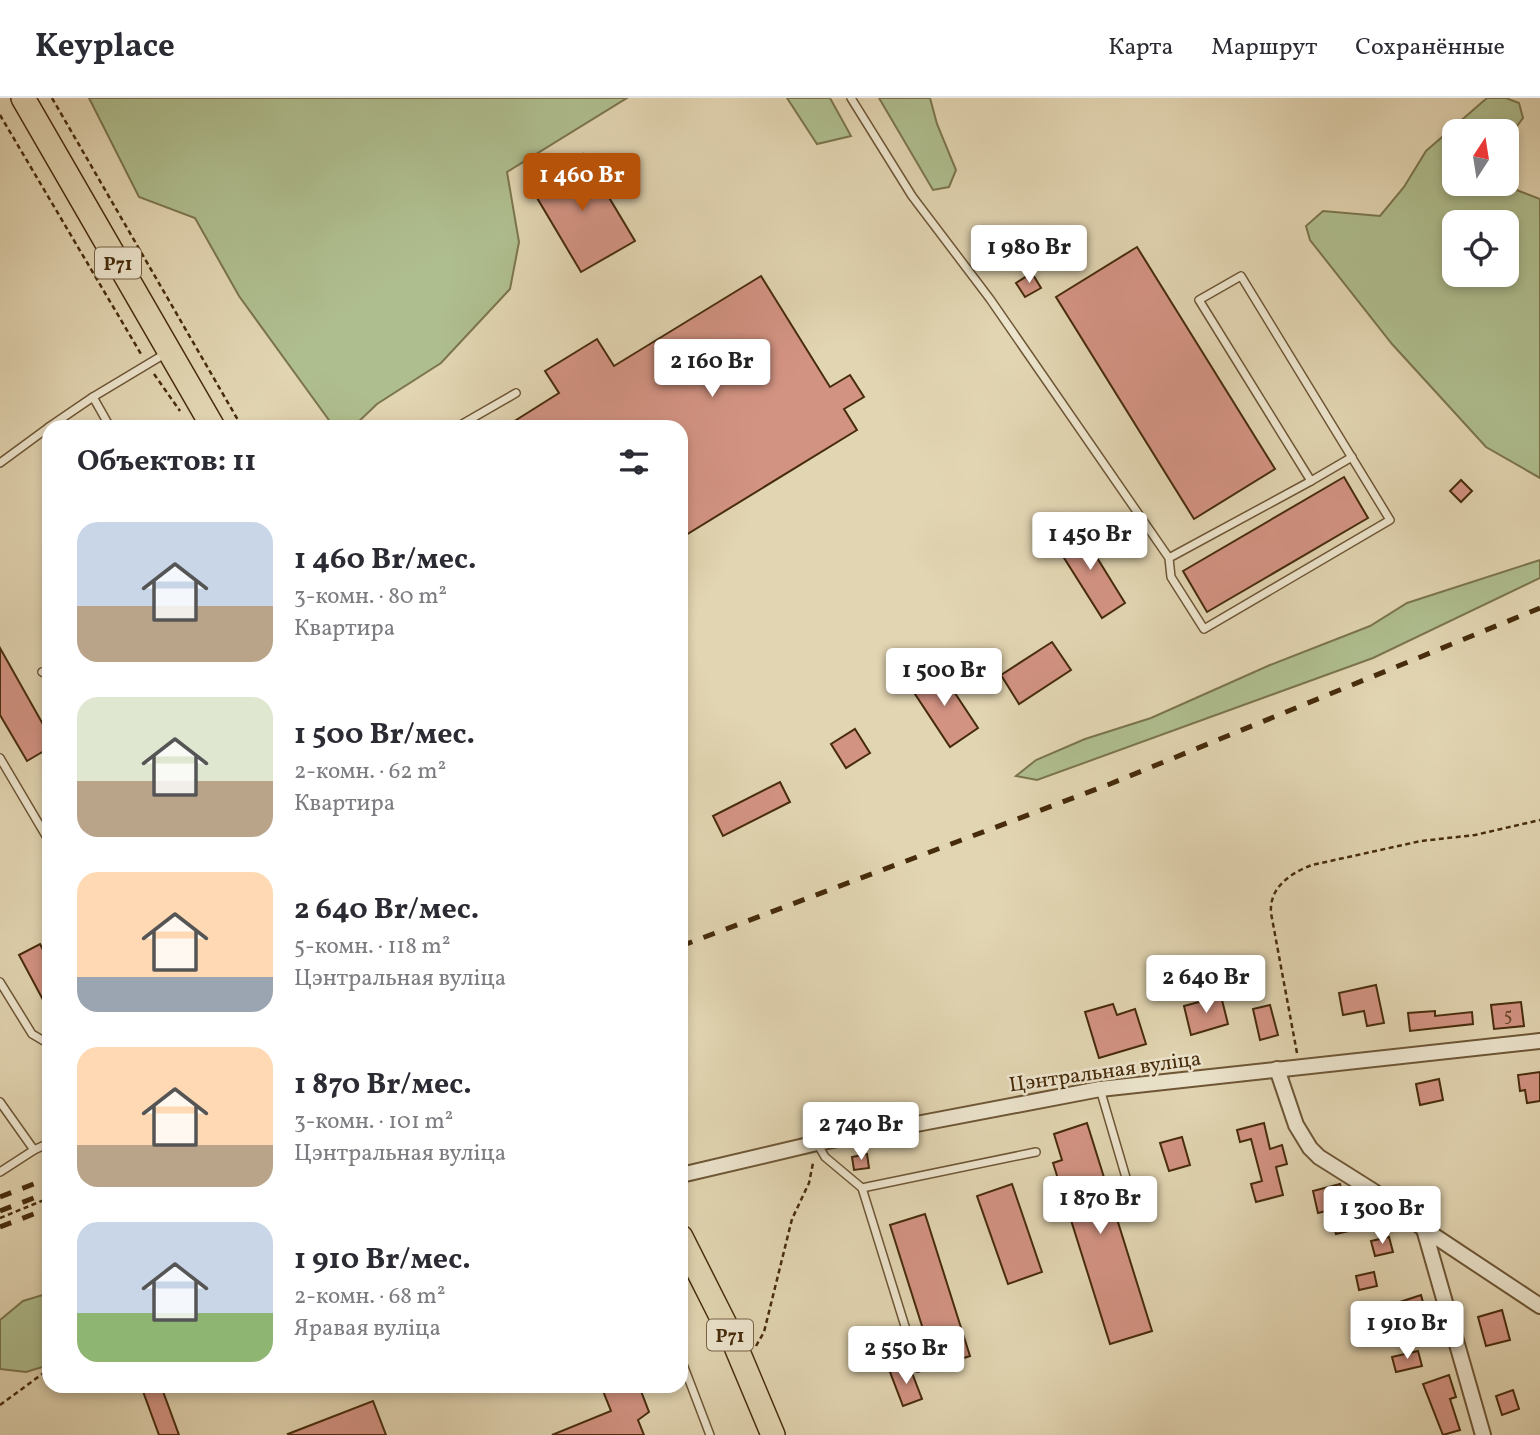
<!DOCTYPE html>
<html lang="ru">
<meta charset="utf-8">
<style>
body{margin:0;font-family:Vollkorn,serif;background:#f2f2f3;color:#2b2b33;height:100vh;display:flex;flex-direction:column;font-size:26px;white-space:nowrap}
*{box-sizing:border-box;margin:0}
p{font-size:23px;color:#7c7c81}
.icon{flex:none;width:38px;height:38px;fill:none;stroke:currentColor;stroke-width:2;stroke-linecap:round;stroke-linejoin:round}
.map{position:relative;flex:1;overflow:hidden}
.drawer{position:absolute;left:42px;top:322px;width:646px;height:973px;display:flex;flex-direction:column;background:#fff;border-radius:21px;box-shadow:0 4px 10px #0003}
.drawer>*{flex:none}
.needle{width:46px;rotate:12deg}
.controls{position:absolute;left:1442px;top:21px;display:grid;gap:14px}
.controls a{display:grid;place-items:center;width:77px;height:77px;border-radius:14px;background:#fff;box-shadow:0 4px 10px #0003;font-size:35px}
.price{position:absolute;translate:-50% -60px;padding:0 16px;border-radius:7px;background:#fff;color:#222;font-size:23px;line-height:46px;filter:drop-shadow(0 2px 4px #0008)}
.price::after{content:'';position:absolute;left:50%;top:42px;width:21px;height:16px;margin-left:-10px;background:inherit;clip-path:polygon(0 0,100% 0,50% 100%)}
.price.on{background:#b45309;color:#fff}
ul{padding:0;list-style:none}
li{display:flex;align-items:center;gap:21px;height:175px;padding:0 35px}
li span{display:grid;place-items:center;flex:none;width:196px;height:140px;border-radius:21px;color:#555}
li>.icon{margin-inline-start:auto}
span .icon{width:84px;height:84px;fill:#fffc;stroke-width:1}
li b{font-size:30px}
h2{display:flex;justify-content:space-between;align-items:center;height:84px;padding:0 35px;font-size:30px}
header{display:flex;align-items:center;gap:42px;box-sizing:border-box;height:98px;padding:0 35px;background:#fff;border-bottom:2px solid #e1e1e2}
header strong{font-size:33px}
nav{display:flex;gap:38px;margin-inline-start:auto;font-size:24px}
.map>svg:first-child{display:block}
.green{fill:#afbe8f;stroke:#7b754d;stroke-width:2;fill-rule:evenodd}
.building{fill:#d39383;stroke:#472c0b;stroke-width:2}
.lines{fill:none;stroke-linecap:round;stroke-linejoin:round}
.lane-casing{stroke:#6e5635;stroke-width:10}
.street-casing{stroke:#6e5635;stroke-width:18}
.primary-casing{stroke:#472c0b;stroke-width:26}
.path{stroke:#472c0b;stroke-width:2.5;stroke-dasharray:5 3.5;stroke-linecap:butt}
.lane{stroke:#ece4cd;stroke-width:7}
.street{stroke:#ece4cd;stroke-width:14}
.primary{stroke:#e2d5b2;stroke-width:23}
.rail{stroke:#472c0b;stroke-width:5;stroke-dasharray:12 12;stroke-linecap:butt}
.labels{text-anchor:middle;stroke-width:5;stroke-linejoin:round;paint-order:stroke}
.number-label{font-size:18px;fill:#6a4629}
.shield{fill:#ece4cd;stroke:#786345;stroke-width:2}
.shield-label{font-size:19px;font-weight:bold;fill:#472c0b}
.street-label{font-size:21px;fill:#472c0b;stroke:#ece4cd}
</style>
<header>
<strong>Keyplace</strong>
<nav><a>Карта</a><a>Маршрут</a><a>Сохранённые</a></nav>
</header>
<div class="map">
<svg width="1540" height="1337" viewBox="0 0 1540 1337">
<rect width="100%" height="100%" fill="#e2d5b2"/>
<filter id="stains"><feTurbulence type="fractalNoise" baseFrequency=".00286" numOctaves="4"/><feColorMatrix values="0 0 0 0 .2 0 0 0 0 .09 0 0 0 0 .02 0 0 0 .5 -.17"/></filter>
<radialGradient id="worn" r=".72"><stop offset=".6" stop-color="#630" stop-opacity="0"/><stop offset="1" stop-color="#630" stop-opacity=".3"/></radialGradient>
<g class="green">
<polygon points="89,0 627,0 507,74 519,144 510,191 441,265 377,306 353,329 334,329 239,198 195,120 139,99"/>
<polygon points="787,0 830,0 851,38 817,46"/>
<polygon points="879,0 930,0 937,26 956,72 949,89 933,92"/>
<path d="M 1487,0 L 1506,0 L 1519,5 L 1523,20 L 1507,41 L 1507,33 L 1454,33 L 1454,86 L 1501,86 L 1540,101 L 1540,380 L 1486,349 L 1392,246 L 1310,142 L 1306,128 L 1323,113 L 1380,118 L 1404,89 L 1426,53 ZM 1507,124 L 1507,177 L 1454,177 L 1454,124 Z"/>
<polygon points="1540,462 1540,480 1373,560 1037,682 1016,678 1036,662 1085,641 1151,620 1270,567 1370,528 1407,505"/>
<polygon points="49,1195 49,1267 26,1274 0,1271 0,1222 23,1203"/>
</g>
<g class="building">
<polygon points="583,56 635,143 581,174 530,88"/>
<polygon points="1137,149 1275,371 1194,421 1056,199"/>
<polygon points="1032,175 1041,190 1025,199 1016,185"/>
<polygon points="761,178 830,289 850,277 864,299 844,311 857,332 681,440 681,329 505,329 559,295 545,273 597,241 614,268"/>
<polygon points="1344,379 1368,420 1207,514 1183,473"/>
<polygon points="1461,382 1472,393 1461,404 1450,393"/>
<polygon points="1078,429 1125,505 1102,520 1054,444"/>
<polygon points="1052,544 1071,572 1019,606 1001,577"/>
<polygon points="0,550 49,637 49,650 27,663 0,617"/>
<polygon points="939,571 978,630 950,649 911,590"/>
<polygon points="855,631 870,655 846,670 831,646"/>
<polygon points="780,684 790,704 723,738 713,718"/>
<polygon points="40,846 49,863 49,913 19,857"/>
<polygon points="1376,887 1384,925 1367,928 1364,913 1343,917 1339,895"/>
<polygon points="1221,898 1228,926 1191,937 1184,908"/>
<polygon points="1521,904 1524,928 1494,931 1491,907"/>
<polygon points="1113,906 1117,917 1135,911 1146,946 1099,960 1085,914"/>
<polygon points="1270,907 1278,937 1260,942 1253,911"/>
<polygon points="1435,913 1435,918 1472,914 1473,926 1410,933 1408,915"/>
<polygon points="1540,974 1540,1003 1527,1005 1525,992 1520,993 1518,977"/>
<polygon points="1439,981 1443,1002 1420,1007 1416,986"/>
<polygon points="1087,1025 1152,1233 1110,1246 1053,1065 1062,1062 1054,1036"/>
<polygon points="1264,1025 1270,1051 1282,1047 1287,1066 1276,1069 1283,1097 1256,1104 1251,1086 1262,1083 1251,1041 1240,1044 1237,1032"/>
<polygon points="1182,1039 1190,1067 1169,1073 1160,1045"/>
<polygon points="867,1056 869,1070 854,1072 852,1059"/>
<polygon points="1012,1086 1042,1174 1008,1186 977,1098"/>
<polygon points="1340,1086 1353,1132 1336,1136 1330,1112 1318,1115 1313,1093"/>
<polygon points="925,1116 970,1258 935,1269 890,1127"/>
<polygon points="1389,1139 1393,1154 1375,1158 1371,1143"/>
<polygon points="1374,1174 1377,1188 1359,1192 1356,1178"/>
<polygon points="1421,1197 1425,1212 1405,1218 1400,1204"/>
<polygon points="1502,1212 1510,1242 1486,1248 1478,1219"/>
<polygon points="1418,1253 1422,1268 1396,1274 1392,1259"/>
<polygon points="909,1267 922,1301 903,1308 890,1274"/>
<polygon points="1449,1277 1456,1299 1450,1301 1460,1332 1443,1337 1423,1286"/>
<polygon points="141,1288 161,1288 179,1337 159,1337"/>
<polygon points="601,1288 639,1288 649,1314 638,1322 644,1337 552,1337 611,1313"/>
<polygon points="1513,1292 1519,1311 1502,1317 1496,1298"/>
<polygon points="373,1303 386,1337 289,1337 288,1336"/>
</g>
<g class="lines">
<defs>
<g id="lane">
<polyline points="851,0 912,98 990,201 1169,460 1171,479 1204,531 1390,422 1241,178 1199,202 1311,383 1169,460"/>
<polyline points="93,299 110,329"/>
<polyline points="49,329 93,299 168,254"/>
<polyline points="457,329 516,295"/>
<polyline points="0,365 49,329"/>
<polyline points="1311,383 1352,359"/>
<polyline points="42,574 49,578"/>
<polyline points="0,660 49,743"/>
<polyline points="0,884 32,936 49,946"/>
<polyline points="1100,991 1127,1083"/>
<polyline points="0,1004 34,1052 49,1045"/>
<polyline points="817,1045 825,1059 862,1090 1036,1054"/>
<polyline points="0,1074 34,1052"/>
<polyline points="862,1090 918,1270"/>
<polyline points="681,1261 710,1337"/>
</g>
<g id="street">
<polyline points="1277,971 1296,1027 1310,1050 1319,1059 1373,1093 1424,1131 1540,1208"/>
<polyline points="681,1077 817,1045 1100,991 1540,943"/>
<polyline points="1424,1131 1483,1337"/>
</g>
<g id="primary">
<polyline points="23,0 213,329"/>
<polyline points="681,1139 734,1244 773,1337"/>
</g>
</defs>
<use href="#lane" class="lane-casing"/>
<use href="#street" class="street-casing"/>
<use href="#primary" class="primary-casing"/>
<g class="path">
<polyline points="52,0 242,329"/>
<polyline points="0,17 141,256"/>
<polyline points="154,276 180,313"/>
<path d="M 1297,955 L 1271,815 C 1269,789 1291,775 1312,767 L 1421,743 L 1475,737 L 1540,722"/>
<polyline points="0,1120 49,1100"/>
<polyline points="756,1248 764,1234 792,1121 809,1085 813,1065"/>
<polyline points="0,1307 49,1271"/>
</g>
<use href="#lane" class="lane"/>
<use href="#street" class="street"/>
<use href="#primary" class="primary"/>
<g class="rail">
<polyline points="681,848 1110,686 1540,510"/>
<polyline points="0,1099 49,1080"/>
<polyline points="0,1113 49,1094"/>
<polyline points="0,1129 49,1110"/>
</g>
</g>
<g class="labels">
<g class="number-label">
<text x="1508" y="923">5</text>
</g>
<g class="shield">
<rect x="95" y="149.5" width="46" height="31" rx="5"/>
<rect x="707" y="1221.5" width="46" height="31" rx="5"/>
</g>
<g class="shield-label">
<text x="118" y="172">Р71</text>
<text x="730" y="1244">Р71</text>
</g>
<g class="street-label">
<text transform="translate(1105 973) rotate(-8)" y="7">Цэнтральная вуліца</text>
</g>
</g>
<rect width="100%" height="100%" filter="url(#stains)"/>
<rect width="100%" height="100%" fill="url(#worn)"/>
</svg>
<div class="controls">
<a><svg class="needle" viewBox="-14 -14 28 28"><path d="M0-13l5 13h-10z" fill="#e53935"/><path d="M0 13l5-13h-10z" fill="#7c7c81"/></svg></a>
<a><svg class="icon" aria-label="locate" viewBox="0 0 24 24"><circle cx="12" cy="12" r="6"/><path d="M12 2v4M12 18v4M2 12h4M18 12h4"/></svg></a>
</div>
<b class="price on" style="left:582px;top:115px">1 460 Br</b>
<b class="price" style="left:1029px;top:187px">1 980 Br</b>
<b class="price" style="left:712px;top:301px">2 160 Br</b>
<b class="price" style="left:1090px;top:474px">1 450 Br</b>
<b class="price" style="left:944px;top:610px">1 500 Br</b>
<b class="price" style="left:1206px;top:917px">2 640 Br</b>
<b class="price" style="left:861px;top:1064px">2 740 Br</b>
<b class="price" style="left:1100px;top:1138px">1 870 Br</b>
<b class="price" style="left:1382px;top:1148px">1 300 Br</b>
<b class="price" style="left:1407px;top:1263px">1 910 Br</b>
<b class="price" style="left:906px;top:1288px">2 550 Br</b>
<section class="drawer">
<h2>Объектов: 11<svg class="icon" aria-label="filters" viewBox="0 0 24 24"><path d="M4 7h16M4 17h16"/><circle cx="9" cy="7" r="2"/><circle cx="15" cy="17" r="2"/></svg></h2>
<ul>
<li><span style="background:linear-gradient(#c9d6e8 60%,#b9a48a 0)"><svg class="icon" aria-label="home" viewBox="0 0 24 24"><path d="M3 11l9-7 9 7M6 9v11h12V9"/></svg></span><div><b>1 460 Br/мес.</b><p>3-комн. · 80 m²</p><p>Квартира</p></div></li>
<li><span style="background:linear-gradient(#dfe7d0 60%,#b9a48a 0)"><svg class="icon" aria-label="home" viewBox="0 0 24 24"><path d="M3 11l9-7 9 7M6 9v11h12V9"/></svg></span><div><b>1 500 Br/мес.</b><p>2-комн. · 62 m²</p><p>Квартира</p></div></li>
<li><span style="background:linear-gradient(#ffd9b3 75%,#9aa5b1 0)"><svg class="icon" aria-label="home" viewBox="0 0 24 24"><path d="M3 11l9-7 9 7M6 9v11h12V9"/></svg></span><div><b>2 640 Br/мес.</b><p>5-комн. · 118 m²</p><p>Цэнтральная вуліца</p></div></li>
<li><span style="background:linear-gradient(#ffd9b3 70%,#b9a48a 0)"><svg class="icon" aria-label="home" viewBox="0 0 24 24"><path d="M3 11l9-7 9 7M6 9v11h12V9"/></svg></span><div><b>1 870 Br/мес.</b><p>3-комн. · 101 m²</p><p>Цэнтральная вуліца</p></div></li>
<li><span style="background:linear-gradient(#c9d6e8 65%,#8fb573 0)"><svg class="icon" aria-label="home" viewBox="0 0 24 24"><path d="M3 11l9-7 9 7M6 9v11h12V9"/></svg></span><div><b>1 910 Br/мес.</b><p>2-комн. · 68 m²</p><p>Яравая вуліца</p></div></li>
</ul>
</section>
</div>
